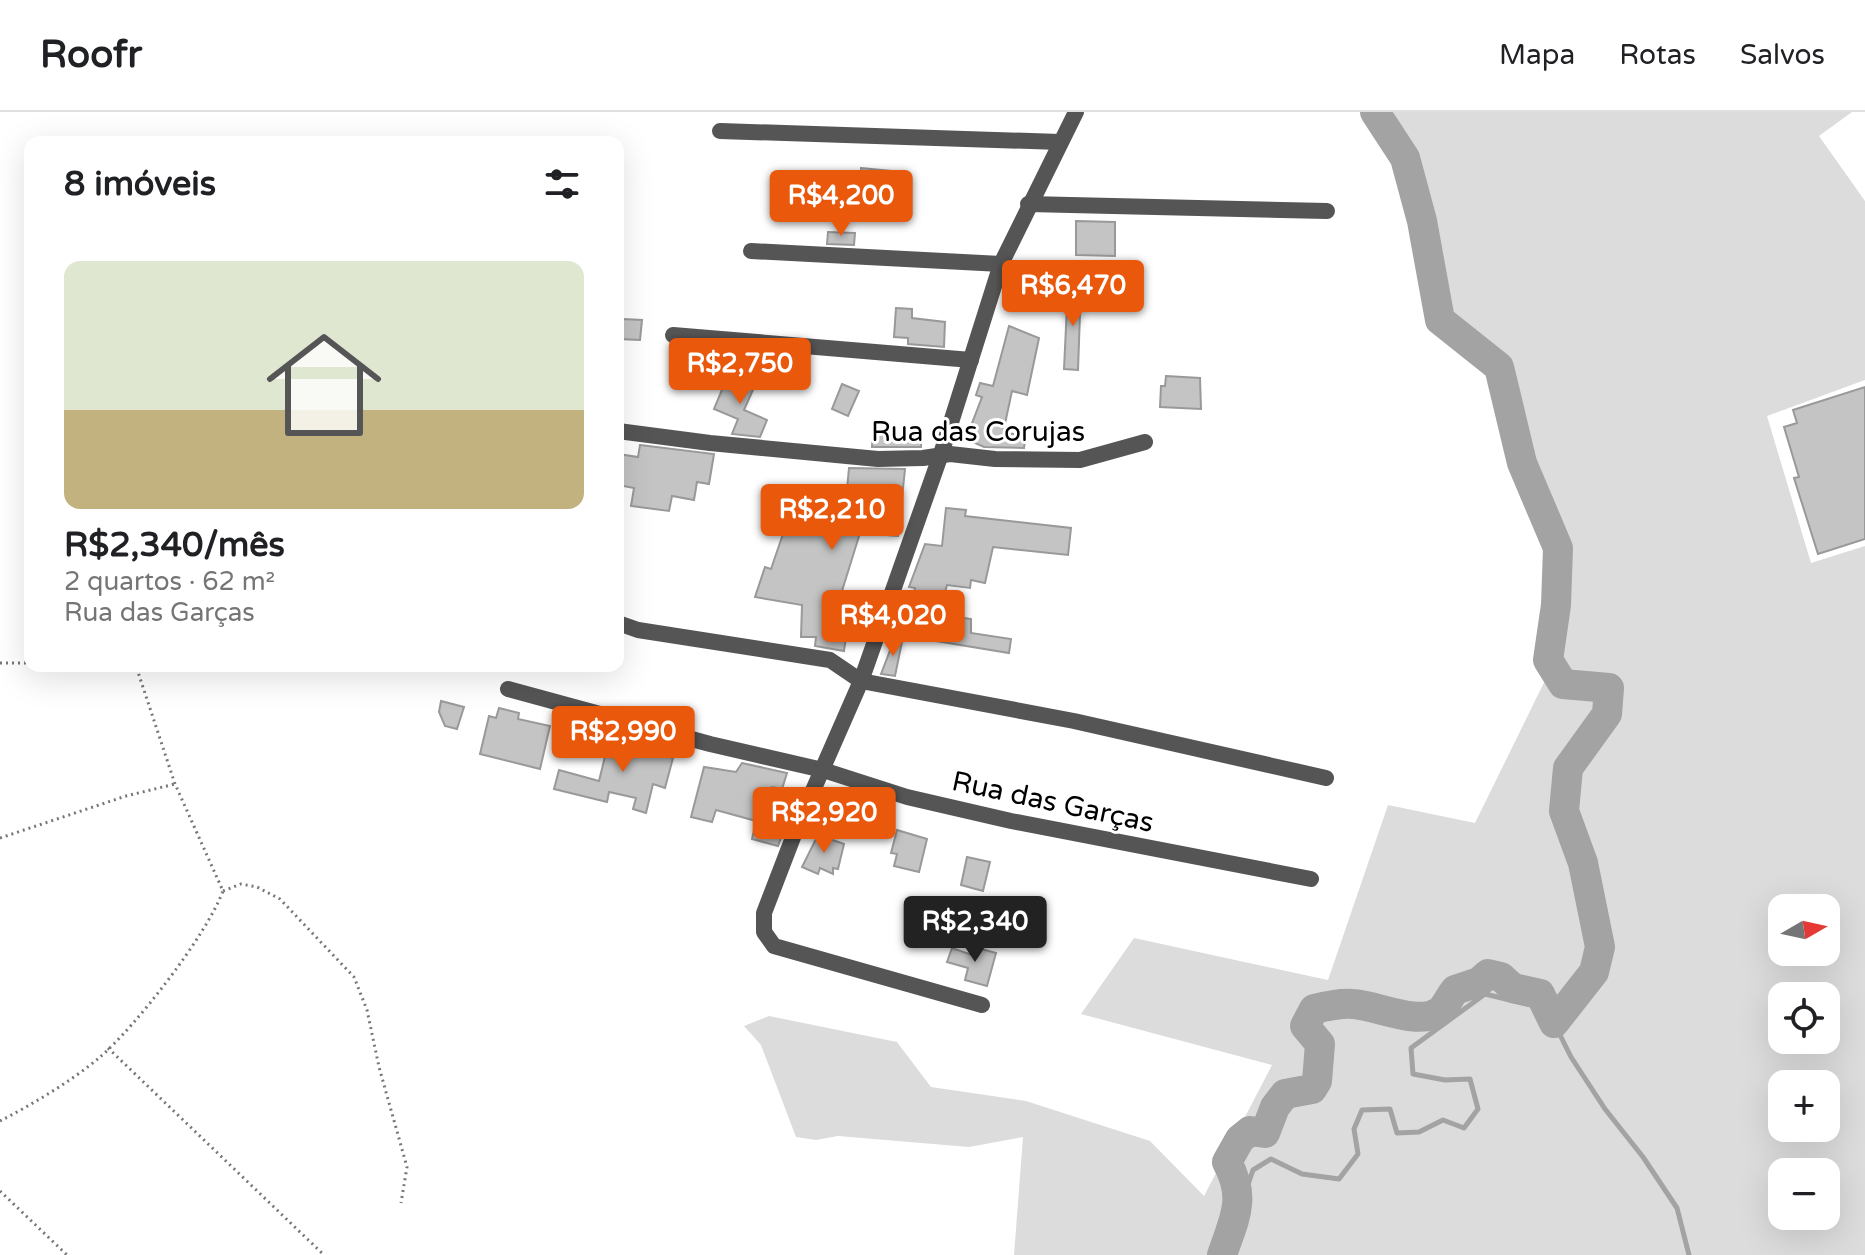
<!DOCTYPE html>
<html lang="pt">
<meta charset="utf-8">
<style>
body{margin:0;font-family:"Varela Round",sans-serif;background:#f2f2f2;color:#202124;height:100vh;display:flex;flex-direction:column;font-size:30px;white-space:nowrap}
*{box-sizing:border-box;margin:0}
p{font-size:26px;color:#757577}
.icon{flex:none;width:44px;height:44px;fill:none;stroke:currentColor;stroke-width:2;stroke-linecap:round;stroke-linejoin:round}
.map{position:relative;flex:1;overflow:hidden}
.side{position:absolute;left:24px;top:24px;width:600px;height:536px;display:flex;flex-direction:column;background:#fff;border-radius:16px;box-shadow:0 8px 32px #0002}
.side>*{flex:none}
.needle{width:52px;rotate:81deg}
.fabs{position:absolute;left:1768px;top:782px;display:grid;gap:16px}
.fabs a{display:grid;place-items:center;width:72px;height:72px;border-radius:16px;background:#fff;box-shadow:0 8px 32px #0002;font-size:40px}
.price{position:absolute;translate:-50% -68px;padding:0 18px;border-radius:8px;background:#ea580c;color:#fff;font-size:26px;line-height:52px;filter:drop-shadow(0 2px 4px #0008)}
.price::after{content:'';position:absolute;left:50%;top:48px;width:24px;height:18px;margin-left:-12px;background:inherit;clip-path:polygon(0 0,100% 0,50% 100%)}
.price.current{background:#222;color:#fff}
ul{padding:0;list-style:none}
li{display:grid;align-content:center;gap:16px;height:424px;padding:0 40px}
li+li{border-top:2px solid #e0e0e0}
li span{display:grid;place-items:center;height:248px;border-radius:16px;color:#555}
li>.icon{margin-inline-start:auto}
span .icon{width:144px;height:144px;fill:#fffc;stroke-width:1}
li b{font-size:34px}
h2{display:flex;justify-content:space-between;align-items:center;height:96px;padding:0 40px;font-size:34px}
header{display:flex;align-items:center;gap:48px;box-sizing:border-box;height:112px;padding:0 40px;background:#fff;border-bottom:2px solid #e0e0e0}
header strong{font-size:38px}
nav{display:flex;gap:44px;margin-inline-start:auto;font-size:28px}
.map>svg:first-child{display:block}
.green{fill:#dcdcdc;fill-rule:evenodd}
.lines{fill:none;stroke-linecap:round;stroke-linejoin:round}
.stream{stroke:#a3a3a3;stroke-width:5}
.river{stroke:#a3a3a3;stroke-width:30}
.building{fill:#c4c4c4;stroke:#999;stroke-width:2}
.path{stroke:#777;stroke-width:3;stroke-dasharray:2 4;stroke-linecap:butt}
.street{stroke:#555;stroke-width:16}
.labels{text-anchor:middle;stroke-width:6;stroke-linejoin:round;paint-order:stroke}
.street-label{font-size:28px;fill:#000;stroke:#fff}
</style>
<header>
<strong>Roofr</strong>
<nav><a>Mapa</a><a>Rotas</a><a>Salvos</a></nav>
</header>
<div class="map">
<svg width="1865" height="1143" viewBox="0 0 1865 1143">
<rect width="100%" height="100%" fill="#fff"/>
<path class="green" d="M 1393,0 L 1852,0 L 1819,24 L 1865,89 L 1865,268 L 1767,304 L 1811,451 L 1865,434 L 1865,1143 L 1014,1143 L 1023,1025 L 969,1035 L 838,1024 L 816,1028 L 796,1025 L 761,933 L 744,914 L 769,904 L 897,930 L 931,975 L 1026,989 L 1150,1029 L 1204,1084 L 1272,953 L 1081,902 L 1134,826 L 1328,868 L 1388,693 L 1475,711 L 1559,540 L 1568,431 L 1536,351 L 1513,250 L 1452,203 L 1415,41 ZM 1782,796 L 1826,796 L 1826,840 L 1782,840 ZM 1782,884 L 1826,884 L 1826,928 L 1782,928 ZM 1782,972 L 1826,972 L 1826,1016 L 1782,1016 ZM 1782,1060 L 1826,1060 L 1826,1104 L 1782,1104 Z"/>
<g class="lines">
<polyline class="stream" points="1238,1101 1253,1058 1271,1047 1302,1062 1339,1067 1358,1042 1354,1017 1362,998 1390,997 1397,1021 1419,1020 1443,1008 1464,1016 1478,997 1470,967 1445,968 1413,962 1411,936 1485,882 1535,894 1554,911 1571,945 1605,997 1643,1045 1677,1096 1689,1143"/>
<path class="river" d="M 1222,1143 C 1234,1107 1247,1087 1227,1050 L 1240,1027 L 1250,1019 L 1265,1021 L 1275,995 L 1285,982 L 1312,977 L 1317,969 L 1320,932 L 1305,914 L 1314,897 C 1327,894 1340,891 1353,892 C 1376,893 1420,915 1440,899 C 1446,894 1450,884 1455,878 L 1479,870 L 1488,862 L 1501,865 L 1513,876 L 1540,882 L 1554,911 L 1594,860 L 1600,835 L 1583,751 L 1564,699 L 1568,656 L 1607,602 L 1609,576 L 1563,572 L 1548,548 L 1556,493 L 1558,436 L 1522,351 L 1499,255 L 1440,208 L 1422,109 L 1405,46 L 1375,0"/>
</g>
<g class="building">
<polygon points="861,56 891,59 889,86 852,81 854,63 861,64"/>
<polygon points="1076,109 1115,110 1115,144 1076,143"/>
<polygon points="828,120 855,121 854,133 827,132"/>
<polygon points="1068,173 1081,173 1078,258 1064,257"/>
<polygon points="896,196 912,197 912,206 945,210 944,235 908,232 908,226 894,225"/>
<polygon points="623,207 642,208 640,228 618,227 618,210 623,210"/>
<polygon points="1009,214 1039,226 1027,283 1012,279 1003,321 1026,323 1024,336 984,335 966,327 982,285 976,283 980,271 993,274"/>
<polygon points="729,261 756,271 744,298 767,308 760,325 732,322 738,307 714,297"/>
<polygon points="1166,264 1200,266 1201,297 1160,295 1161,274 1165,274"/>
<polygon points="842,272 859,279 848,304 832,297"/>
<polygon points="1865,275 1865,427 1818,442 1794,366 1799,365 1784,315 1797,311 1793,298"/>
<polygon points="873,316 889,318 888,324 921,327 921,335 872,335"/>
<polygon points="640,333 714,342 709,372 697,370 694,388 672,384 669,399 631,394 634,376 618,373 618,342 638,345"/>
<polygon points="849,356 905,357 898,424 860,421 833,508 838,508 837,517 847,518 844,539 815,534 816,525 801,525 802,493 755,485 765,455 771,457 783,422 787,423 789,401 844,409"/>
<polygon points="946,396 966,398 965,404 1071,416 1068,443 993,435 985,471 971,468 970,476 947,473 939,502 971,507 971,521 1011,527 1009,541 893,522 897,509 909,511 915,476 909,475 925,432 942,434"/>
<polygon points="896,523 903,525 895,564 881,562"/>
<polygon points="441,589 464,595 457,617 445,614 439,600"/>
<polygon points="499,596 519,601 518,607 550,614 540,657 480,642 489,604 496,606"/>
<polygon points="651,627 665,631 662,643 673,646 665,676 653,672 646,701 633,697 636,686 609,680 607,690 554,677 559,658 599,669 609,628 648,638"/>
<polygon points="742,651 787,661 782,677 772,675 764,709 785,715 778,734 752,727 756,709 716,698 712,710 691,705 704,655 736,660"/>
<polygon points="897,718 927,727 919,760 894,754 897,742 891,741"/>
<polygon points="818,723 844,732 838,757 833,756 833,762 820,756 818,762 802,755"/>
<polygon points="967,745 990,750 983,779 961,773"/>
<polygon points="974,835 996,841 987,874 965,868 968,856 947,850 952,836 972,843"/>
</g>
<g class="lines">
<g class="path">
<polyline points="0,551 30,551"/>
<polyline points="0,726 126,684 175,672"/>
<polyline points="223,779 241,772 257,775 280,787 354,865 367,898 379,955 407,1055 401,1091"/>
<polyline points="108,936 324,1143"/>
<path d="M 0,1009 C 33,992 70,970 99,946 C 136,914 206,824 223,779 L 175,672 L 136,554"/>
<polyline points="0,1079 67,1143"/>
</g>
<g class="street">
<polyline points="720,19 1060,30"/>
<polyline points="1028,92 1327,99"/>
<polyline points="751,139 1001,152"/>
<polyline points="673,223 971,248"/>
<polyline points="618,319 710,331 878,347 923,346 950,342 995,347 1080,348 1145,330"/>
<polyline points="618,511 638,518 830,548 861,569 1074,609 1326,666"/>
<polyline points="508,577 710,632 823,658 907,685 1011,709 1311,767"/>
<polyline points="982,893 774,834 764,820 764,801 797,715 861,569 941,342 1001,152 1076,0"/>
</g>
</g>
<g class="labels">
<g class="street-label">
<text x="978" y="329">Rua das Corujas</text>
<text transform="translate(1053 689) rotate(12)" y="10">Rua das Garças</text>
</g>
</g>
</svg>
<div class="fabs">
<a><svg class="needle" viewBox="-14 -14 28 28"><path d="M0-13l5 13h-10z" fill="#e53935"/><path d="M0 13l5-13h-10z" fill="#757577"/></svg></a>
<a><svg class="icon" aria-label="locate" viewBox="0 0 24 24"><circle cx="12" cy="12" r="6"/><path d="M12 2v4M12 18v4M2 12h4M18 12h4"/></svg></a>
<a>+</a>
<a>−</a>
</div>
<b class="price" style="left:841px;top:126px">R$4,200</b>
<b class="price" style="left:1073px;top:216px">R$6,470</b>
<b class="price" style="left:740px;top:294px">R$2,750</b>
<b class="price" style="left:832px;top:440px">R$2,210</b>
<b class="price" style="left:893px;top:546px">R$4,020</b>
<b class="price" style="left:623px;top:662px">R$2,990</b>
<b class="price" style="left:824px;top:743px">R$2,920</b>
<b class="price current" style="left:975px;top:852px">R$2,340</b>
<section class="side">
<h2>8 imóveis<svg class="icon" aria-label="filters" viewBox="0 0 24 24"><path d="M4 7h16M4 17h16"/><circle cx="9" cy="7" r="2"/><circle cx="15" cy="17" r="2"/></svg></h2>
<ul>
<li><span style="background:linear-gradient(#dfe7d0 60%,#c2b280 0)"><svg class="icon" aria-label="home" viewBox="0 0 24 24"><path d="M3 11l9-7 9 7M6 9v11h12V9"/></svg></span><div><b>R$2,340/mês</b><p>2 quartos · 62 m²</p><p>Rua das Garças</p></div></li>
</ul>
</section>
</div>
